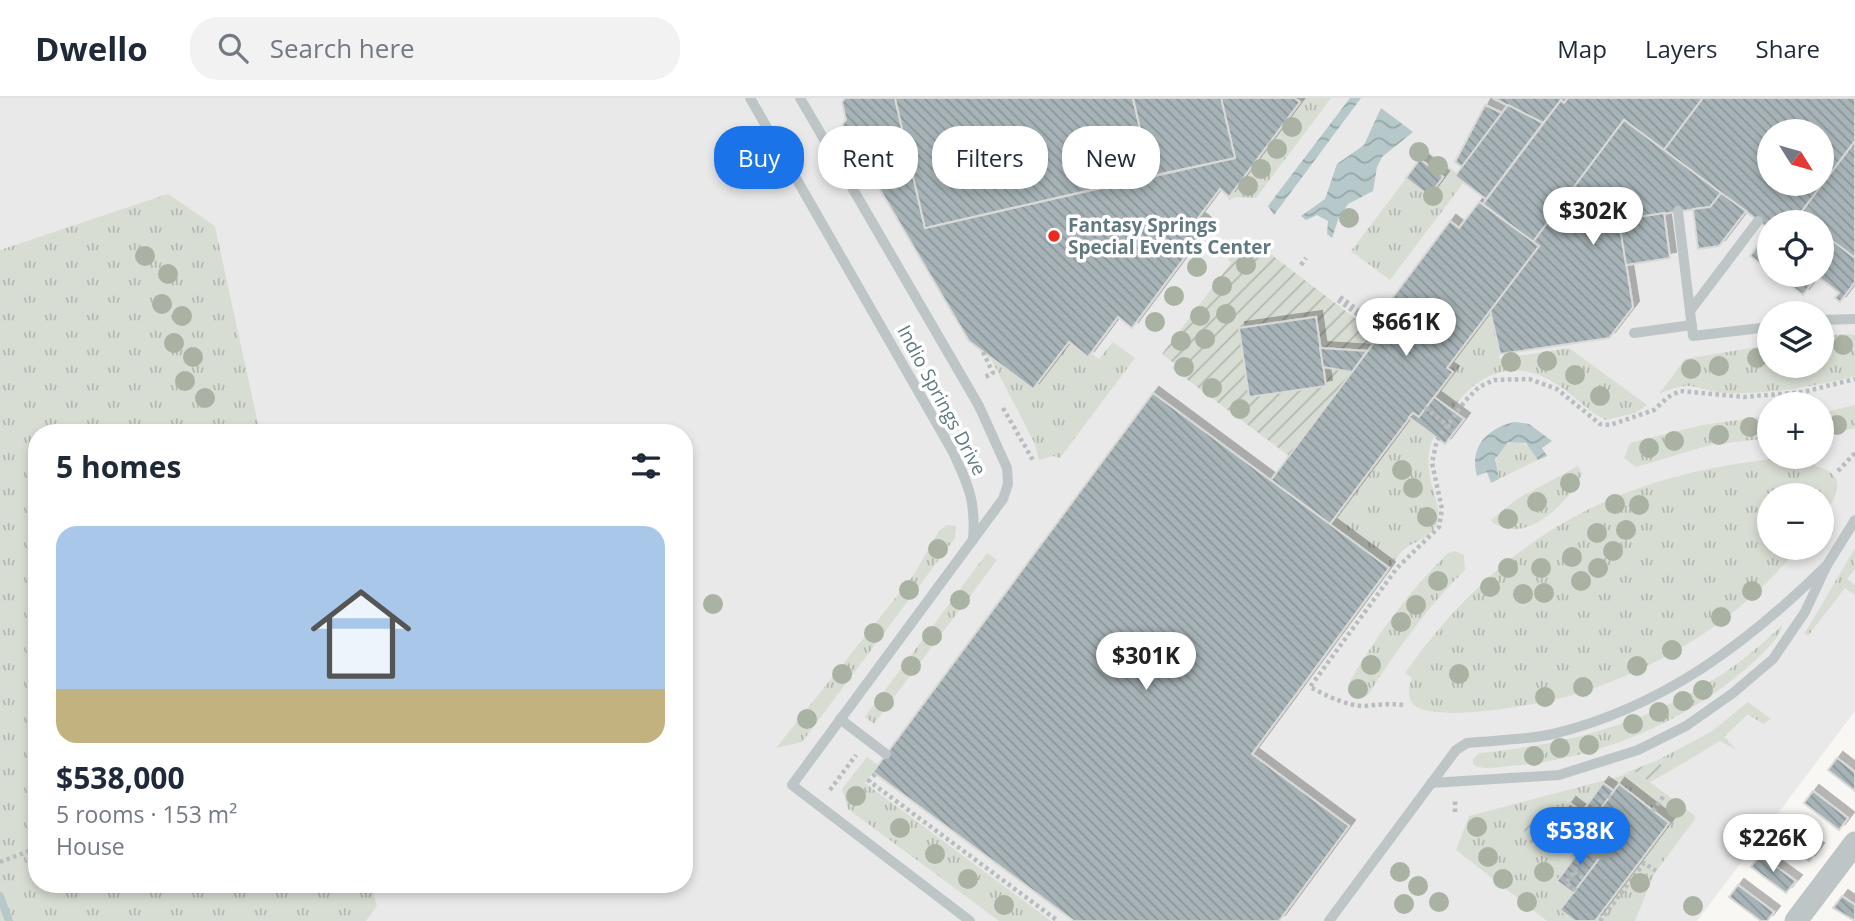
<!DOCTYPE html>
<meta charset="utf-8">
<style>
body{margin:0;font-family:"Open Sans",sans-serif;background:#f2f2f3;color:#1f2937;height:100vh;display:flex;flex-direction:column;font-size:26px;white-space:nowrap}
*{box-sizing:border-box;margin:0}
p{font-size:23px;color:#747a83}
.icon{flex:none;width:38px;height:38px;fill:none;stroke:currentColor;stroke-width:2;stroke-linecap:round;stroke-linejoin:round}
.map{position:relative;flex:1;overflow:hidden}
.panel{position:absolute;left:28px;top:326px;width:665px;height:469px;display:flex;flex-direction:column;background:#fff;border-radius:28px;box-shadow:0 4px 10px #0003}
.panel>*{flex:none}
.hud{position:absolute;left:714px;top:28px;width:665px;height:63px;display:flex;gap:14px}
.needle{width:46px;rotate:127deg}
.tools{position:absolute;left:1757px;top:21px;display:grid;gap:14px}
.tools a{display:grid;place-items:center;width:77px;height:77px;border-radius:50%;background:#fff;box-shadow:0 4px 10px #0003;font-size:35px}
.price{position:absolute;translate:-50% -60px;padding:0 16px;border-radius:24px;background:#fff;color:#222;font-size:23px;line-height:46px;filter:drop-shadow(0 2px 4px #0008)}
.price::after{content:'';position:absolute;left:50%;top:42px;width:21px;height:16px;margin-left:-10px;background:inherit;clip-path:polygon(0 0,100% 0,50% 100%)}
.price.on{background:#1a73e8;color:#fff}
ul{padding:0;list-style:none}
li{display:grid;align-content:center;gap:14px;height:371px;padding:0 28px}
li span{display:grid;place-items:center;height:217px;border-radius:21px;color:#555}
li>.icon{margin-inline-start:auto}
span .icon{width:126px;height:126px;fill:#fffc;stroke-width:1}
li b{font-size:30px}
h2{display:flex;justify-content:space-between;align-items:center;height:84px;padding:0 28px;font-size:30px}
.chip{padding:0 24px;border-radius:28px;background:#fff;box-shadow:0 4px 10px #0003;font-size:24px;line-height:63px}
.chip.on{background:#1a73e8;color:#fff}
header{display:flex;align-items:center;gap:42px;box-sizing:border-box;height:98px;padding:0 35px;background:#fff;border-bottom:2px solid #e0e1e3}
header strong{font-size:33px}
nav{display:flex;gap:38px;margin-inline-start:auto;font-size:24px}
.search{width:490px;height:63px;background:#f2f2f3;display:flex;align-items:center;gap:18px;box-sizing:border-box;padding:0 24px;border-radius:28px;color:#747a83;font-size:26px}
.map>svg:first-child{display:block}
.built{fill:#e8e9e8;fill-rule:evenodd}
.grass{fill:url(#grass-tufts)}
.garden{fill:url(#garden-furrows)}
.water{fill:url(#water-waves)}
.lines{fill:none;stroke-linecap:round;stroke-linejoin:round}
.stream{stroke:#b6c8ca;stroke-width:8}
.building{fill:url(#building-back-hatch);stroke:#d9d9d7;stroke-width:2;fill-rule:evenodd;filter:url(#shadow)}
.path{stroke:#b8bdbf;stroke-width:4.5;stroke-dasharray:3.5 3.5;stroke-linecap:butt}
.lane{stroke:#bec5c7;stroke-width:10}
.street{stroke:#bec5c7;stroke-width:23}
.tree{fill:#a9b2a3}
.poi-dot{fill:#ed2a1f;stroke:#fff;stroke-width:2.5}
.labels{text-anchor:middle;stroke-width:7;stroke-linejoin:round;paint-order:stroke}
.poi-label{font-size:19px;font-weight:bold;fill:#617981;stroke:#fff;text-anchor:start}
.street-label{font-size:19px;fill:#617981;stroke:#fff}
</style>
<header>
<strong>Dwello</strong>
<div class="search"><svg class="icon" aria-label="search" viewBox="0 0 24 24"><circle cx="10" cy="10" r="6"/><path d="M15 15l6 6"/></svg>Search here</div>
<nav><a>Map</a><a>Layers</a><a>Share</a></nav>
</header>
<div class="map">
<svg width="1855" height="823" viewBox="0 0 1855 823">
<defs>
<pattern id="grass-tufts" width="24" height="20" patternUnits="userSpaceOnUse" patternTransform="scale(1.75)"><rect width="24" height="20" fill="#d8ddd3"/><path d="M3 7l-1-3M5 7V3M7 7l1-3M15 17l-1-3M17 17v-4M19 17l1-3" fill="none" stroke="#b3b8b1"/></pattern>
<pattern id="garden-furrows" width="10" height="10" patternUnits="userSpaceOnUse" patternTransform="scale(1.75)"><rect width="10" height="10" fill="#d8ddd3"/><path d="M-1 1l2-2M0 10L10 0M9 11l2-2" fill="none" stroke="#b3b8b1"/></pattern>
<pattern id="water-waves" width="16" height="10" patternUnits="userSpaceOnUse" patternTransform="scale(1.75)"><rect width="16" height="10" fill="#b6c8ca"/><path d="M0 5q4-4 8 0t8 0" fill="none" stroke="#97a7a9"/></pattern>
<pattern id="building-back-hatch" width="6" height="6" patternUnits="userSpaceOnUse" patternTransform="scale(1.75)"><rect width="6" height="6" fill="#a7b3b7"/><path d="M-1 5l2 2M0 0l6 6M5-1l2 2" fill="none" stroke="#8b969a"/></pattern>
<filter id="shadow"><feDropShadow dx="6" dy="-6" stdDeviation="0" flood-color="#0004"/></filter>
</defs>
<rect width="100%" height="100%" fill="#f8f7f4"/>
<path class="built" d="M 0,0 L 1855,0 L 1855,613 L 1697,823 L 366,823 L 377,808 L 371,786 L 684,786 L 684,334 L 260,334 L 215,128 L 168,97 L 0,152 ZM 1769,33 L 1822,33 L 1822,86 L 1769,86 ZM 1769,124 L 1822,124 L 1822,177 L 1769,177 ZM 1769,215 L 1822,215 L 1822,268 L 1769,268 ZM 1769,306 L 1822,306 L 1822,359 L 1769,359 ZM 1769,397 L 1822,397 L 1822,450 L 1769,450 Z"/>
<g class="grass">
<polygon points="1302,0 1331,0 1256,100 1236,99 1227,103"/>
<polygon points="1427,53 1457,75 1455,78 1464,84 1390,182 1351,153"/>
<polygon points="168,96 215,128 260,334 37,334 37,786 371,786 377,808 366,823 0,823 0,152"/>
<path d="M 1490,212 L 1500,261 L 1569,250 L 1647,307 L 1635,315 L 1606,322 C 1588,314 1575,298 1558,287 C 1515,259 1479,273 1452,312 L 1434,299 L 1453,274 L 1447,270 Z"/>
<path d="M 1849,236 L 1855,237 L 1855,278 C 1818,288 1765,297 1726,295 C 1693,293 1696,280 1659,296 L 1685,261 L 1769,247 L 1769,268 L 1822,268 L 1822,238 Z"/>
<polygon points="1069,244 1088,259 1091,255 1099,261 1113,244 1135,260 1060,360 1053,358 1039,362 1035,346 990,259 1033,291"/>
<polygon points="1855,307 1855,330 1822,338 1822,315"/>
<polygon points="1769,318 1769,340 1710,347 1636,369 1624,360 1630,345 1702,327"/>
<path d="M 1409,319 L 1434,338 C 1417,376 1445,404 1437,425 C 1431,439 1419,442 1407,449 C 1400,453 1394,464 1389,470 L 1330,426 Z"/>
<path d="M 1518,342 L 1534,352 L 1538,362 L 1499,381 C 1493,362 1495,346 1518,342 Z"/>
<path d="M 1797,359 L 1818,359 L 1815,368 C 1850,376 1837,399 1822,419 L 1822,397 L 1769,397 L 1769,450 L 1798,450 C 1757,501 1703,542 1643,570 C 1620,581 1594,591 1569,598 C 1536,607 1452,622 1421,611 C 1407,607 1407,591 1412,580 L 1405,575 C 1505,434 1626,371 1797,359 Z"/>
<path d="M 1578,368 L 1582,376 C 1573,398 1542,430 1516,431 C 1509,432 1500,428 1494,426 L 1491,422 L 1517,401 Z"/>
<polygon points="947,427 956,428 955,440 802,644 776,650 913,478 939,433"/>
<polygon points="1855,450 1855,471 1847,481 1855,487 1855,497 1845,490 1808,538 1805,535"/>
<path d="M 1455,453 L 1464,457 L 1465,472 C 1426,510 1397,552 1368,597 L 1353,600 L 1348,594 L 1349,585 C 1377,537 1408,494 1448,455 Z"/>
<polygon points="987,455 997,462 874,626 865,619"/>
<path d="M 1782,527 C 1782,537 1766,552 1758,560 C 1692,622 1599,662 1509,668 C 1498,669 1481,673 1473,666 L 1473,661 L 1479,655 C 1592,645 1700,609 1782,527 Z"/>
<polygon points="1748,604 1771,621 1763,626 1748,616 1724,639 1737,652 1720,643 1670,673 1656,663 1711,634"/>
<polygon points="867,659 878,667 865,685 1051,823 999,823 848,711 842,691"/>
<polygon points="1636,674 1694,717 1695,721 1654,776 1635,823 1547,823 1456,752 1469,718"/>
</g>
<g class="garden">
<polygon points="1264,151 1369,231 1364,238 1373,246 1367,253 1320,250 1315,219 1240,230 1323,269 1352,274 1289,358 1172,270 1175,266 1162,256 1231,165 1228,162 1235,153 1255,155"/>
<polygon points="1656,663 1670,673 1650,684 1636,674 1620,677"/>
<path d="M 1562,721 L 1571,728 C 1560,742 1528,761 1524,731 L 1530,723 L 1549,724 Z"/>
</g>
<g class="water">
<polygon points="1350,0 1361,0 1274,117 1268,108"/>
<polygon points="1381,10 1413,34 1382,59 1377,69 1373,93 1348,106 1339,119 1332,140 1327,136 1328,123 1317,117 1306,122 1301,118 1325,101 1337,66 1364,47"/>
<path d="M 1515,324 L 1529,326 L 1552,343 L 1542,350 L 1547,358 L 1538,362 L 1526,345 L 1508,344 L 1495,361 L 1499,381 L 1491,385 L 1487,374 L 1477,378 C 1469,349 1487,330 1515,324 Z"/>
</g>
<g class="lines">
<polyline class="stream" points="0,798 9,823"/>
</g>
<g class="building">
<polygon points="845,0 895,0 925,130 1235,60 1221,0 1294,0 1300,4 1229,99 1220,91 1198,120 1208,128 1132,230 1118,219 1088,259 1069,244 1033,291 969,243 842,27 846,22 842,4"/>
<polygon points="895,0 1133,0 1151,78 925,130"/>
<polygon points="1133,0 1221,0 1235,60 1151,78"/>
<polygon points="1493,0 1568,0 1564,5 1561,2 1543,25"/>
<polygon points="1568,0 1703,0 1664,52 1624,22 1533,144 1483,106 1561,2 1564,5"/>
<path d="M 1703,0 L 1855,0 L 1855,43 L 1794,124 L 1769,124 L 1769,131 L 1664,52 ZM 1769,33 L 1822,33 L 1822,86 L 1769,86 Z"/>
<polygon points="1485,7 1502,15 1462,69 1455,64"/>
<polygon points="1508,7 1543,25 1486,101 1455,78"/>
<polygon points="1624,22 1721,95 1710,109 1619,122 1633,209 1609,240 1500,256 1490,212 1539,148 1533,144"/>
<polygon points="1855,43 1855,160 1822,135 1822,124 1808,124 1799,117"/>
<polygon points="1420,61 1443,79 1429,98 1406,80"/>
<polygon points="1721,95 1746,113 1719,148 1698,151 1693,111 1710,109"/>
<polygon points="1479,104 1539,148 1447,270 1453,274 1419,319 1413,315 1330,426 1271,382 1373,246 1364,238 1450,123 1459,130"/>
<polygon points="1664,115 1670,160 1626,167 1619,122"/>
<polygon points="1769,132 1769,172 1750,158"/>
<polygon points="1822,135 1855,160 1855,184 1840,204 1835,200 1839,195 1817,178 1803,197 1776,177 1822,177"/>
<polygon points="1316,219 1326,288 1249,299 1239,230"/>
<polygon points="1320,250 1367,253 1352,274 1323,269"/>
<polygon points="1153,295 1389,470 1252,656 1349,728 1279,823 1074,823 873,674"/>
<polygon points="1434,299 1464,321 1445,346 1409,319 1413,315 1419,319"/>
<polygon points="1837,660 1855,674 1855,693 1828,672"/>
<polygon points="1603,685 1614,693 1595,718 1585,710"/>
<polygon points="1619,686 1669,725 1595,823 1575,823 1560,812 1616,738 1593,721"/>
<polygon points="1813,693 1848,720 1839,732 1804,705"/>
<polygon points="1570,705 1583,715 1573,729 1560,719"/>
<polygon points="1783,725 1818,751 1809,763 1774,737"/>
<polygon points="1587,743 1603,755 1573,795 1557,783"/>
<polygon points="1760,757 1796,783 1786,795 1751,769"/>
<polygon points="1738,787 1774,814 1767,823 1761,823 1729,799"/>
<polygon points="1842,798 1855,807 1855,823 1833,810"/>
</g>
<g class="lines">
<g class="path">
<polyline points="1301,167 1306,160"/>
<polyline points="1340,199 1374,224"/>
<polyline points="1338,202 1372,227"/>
<polyline points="983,254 993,275 985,279"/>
<polyline points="1003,310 1034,364"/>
<polyline points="1425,310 1454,332"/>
<polyline points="1838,373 1855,355"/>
<path d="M 1403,607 C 1389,605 1377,607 1364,608 C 1347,608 1325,597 1310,589 L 1397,470 L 1439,429 L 1442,411 L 1432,365 L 1437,342 L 1465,303 L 1479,289 L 1494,282 L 1529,281 L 1557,291 L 1600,326 L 1610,327 L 1654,312 L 1668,299 L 1680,293 L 1744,299 L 1803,294 L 1855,281"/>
<polyline points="875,676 869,683 1058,823"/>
<polyline points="830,692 856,657"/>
<polyline points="1653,713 1665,696"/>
<polyline points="1455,714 1455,702"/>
<polyline points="1577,723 1583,727 1606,696 1610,699"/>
<polyline points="0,764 37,750"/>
<polyline points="1580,765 1574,749 1581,738"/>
<polyline points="1574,774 1584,781"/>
<polyline points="1576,792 1566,785 1580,765 1583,727"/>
<polyline points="1600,823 1644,765 1656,773"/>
</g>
<g class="lane">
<path d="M 750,0 L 953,354 C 969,388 976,404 973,442"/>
<polyline points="800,0 979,308 1007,370 1008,386 1003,401 792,687 970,823"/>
<polyline points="1678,113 1693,238 1769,229"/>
<polyline points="1690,213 1758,123"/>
<polyline points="1822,222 1855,221"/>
<polyline points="1634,235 1692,227"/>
<polyline points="840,621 886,656"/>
<polyline points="1431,685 1559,677 1638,652 1686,628 1733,595 1773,561 1805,514 1827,467 1855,422"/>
<path d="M 1329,823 L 1456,652 L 1467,645 C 1495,642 1526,642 1553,636 C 1663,609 1748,545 1827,467"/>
</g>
<polyline class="street" points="1796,823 1855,745"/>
</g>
<g class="tree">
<circle cx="1292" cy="29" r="10"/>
<circle cx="1277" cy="51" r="10"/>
<circle cx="1419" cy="54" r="10"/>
<circle cx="1438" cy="68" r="10"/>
<circle cx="1261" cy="71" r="10"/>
<circle cx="1248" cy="88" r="10"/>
<circle cx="1433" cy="98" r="10"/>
<circle cx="1349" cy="120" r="10"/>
<circle cx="145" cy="158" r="10"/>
<circle cx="1246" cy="167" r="10"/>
<circle cx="1197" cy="169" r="10"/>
<circle cx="168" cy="176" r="10"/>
<circle cx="1222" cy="188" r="10"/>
<circle cx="1174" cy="198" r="10"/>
<circle cx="162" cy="206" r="10"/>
<circle cx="1226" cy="216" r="10"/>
<circle cx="182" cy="218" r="10"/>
<circle cx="1200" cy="218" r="10"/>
<circle cx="1155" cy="224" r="10"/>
<circle cx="1205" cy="241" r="10"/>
<circle cx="1181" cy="243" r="10"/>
<circle cx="174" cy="245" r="10"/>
<circle cx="1843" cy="247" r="10"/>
<circle cx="193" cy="259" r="10"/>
<circle cx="1757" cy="260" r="10"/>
<circle cx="1547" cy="263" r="10"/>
<circle cx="1511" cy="264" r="10"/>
<circle cx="1719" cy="268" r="10"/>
<circle cx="1184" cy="269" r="10"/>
<circle cx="1691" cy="271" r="10"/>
<circle cx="1575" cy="277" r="10"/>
<circle cx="185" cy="283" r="10"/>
<circle cx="1212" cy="290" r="10"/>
<circle cx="1600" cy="298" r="10"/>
<circle cx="205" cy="300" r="10"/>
<circle cx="1240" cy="311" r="10"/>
<circle cx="1837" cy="327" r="10"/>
<circle cx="1750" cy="329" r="10"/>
<circle cx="1719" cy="337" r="10"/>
<circle cx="1674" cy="343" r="10"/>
<circle cx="1649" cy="350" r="10"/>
<circle cx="1402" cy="372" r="10"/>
<circle cx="1570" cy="385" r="10"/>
<circle cx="1413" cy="390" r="10"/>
<circle cx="1537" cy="404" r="10"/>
<circle cx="1615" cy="406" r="10"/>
<circle cx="1639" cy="407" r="10"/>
<circle cx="1427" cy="419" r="10"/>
<circle cx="1508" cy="421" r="10"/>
<circle cx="1626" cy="432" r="10"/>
<circle cx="1597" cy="435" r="10"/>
<circle cx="938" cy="451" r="10"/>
<circle cx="1613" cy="453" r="10"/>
<circle cx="1572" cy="459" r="10"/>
<circle cx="1508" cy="470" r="10"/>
<circle cx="1541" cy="470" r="10"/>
<circle cx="1598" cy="470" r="10"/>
<circle cx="1438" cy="483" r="10"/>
<circle cx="1581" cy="483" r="10"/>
<circle cx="1490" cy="489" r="10"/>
<circle cx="909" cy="492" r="10"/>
<circle cx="1752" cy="493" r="10"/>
<circle cx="1544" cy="495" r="10"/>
<circle cx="1523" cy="496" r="10"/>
<circle cx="960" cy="502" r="10"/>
<circle cx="713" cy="506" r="10"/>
<circle cx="1416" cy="507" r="10"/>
<circle cx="1721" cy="519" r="10"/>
<circle cx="1401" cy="524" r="10"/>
<circle cx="874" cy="535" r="10"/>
<circle cx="932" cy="538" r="10"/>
<circle cx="1672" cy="552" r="10"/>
<circle cx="1371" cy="567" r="10"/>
<circle cx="911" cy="568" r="10"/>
<circle cx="1637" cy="568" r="10"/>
<circle cx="842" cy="576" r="10"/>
<circle cx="1459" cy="576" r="10"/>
<circle cx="1583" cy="589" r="10"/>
<circle cx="1358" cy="591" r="10"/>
<circle cx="1703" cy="592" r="10"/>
<circle cx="1545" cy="599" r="10"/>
<circle cx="1683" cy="603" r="10"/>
<circle cx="884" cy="604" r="10"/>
<circle cx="1659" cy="614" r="10"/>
<circle cx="807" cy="621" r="10"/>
<circle cx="1633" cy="626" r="10"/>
<circle cx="1589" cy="647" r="10"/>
<circle cx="1560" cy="650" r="10"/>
<circle cx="1534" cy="658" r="10"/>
<circle cx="856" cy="698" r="10"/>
<circle cx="1676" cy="710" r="10"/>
<circle cx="1597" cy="727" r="10"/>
<circle cx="1477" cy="729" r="10"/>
<circle cx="900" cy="730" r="10"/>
<circle cx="1603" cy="752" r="10"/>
<circle cx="935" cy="756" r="10"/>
<circle cx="1488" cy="759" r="10"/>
<circle cx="1400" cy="774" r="10"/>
<circle cx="1544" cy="774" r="10"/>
<circle cx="968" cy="781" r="10"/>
<circle cx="1503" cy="781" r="10"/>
<circle cx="1640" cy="785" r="10"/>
<circle cx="1418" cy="788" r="10"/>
<circle cx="1439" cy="804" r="10"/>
<circle cx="1527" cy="804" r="10"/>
<circle cx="1404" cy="806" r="10"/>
<circle cx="1004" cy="807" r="10"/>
<circle cx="1693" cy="808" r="10"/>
</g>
<circle class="poi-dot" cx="1054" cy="138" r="7"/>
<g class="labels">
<g class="poi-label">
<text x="1068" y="134">Fantasy Springs<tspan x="1068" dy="22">Special Events Center</tspan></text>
</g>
<g class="street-label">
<text transform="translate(942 302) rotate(62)" y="7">Indio Springs Drive</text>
</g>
</g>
</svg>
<div class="tools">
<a><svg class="needle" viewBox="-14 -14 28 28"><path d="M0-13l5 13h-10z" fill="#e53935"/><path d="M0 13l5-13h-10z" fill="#747a83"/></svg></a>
<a><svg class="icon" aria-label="locate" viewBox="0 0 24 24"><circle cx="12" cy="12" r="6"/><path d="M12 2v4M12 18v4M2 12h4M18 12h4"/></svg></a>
<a><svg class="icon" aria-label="layers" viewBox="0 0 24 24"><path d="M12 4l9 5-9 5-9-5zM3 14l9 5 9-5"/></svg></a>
<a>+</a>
<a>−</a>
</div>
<b class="price" style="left:1593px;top:149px">$302K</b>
<b class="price" style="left:1406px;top:260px">$661K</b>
<b class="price" style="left:1146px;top:594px">$301K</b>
<b class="price on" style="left:1580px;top:769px">$538K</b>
<b class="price" style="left:1773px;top:776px">$226K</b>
<div class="hud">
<a class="chip on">Buy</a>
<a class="chip">Rent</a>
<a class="chip">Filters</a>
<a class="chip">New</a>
</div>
<section class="panel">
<h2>5 homes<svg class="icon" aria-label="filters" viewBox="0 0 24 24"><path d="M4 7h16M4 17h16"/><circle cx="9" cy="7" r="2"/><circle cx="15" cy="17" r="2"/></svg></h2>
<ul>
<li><span style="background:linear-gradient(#a9c7e8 75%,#c2b280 0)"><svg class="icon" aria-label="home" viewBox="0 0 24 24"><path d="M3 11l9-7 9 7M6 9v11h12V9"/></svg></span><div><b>$538,000</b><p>5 rooms · 153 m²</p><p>House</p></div></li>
</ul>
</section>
</div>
